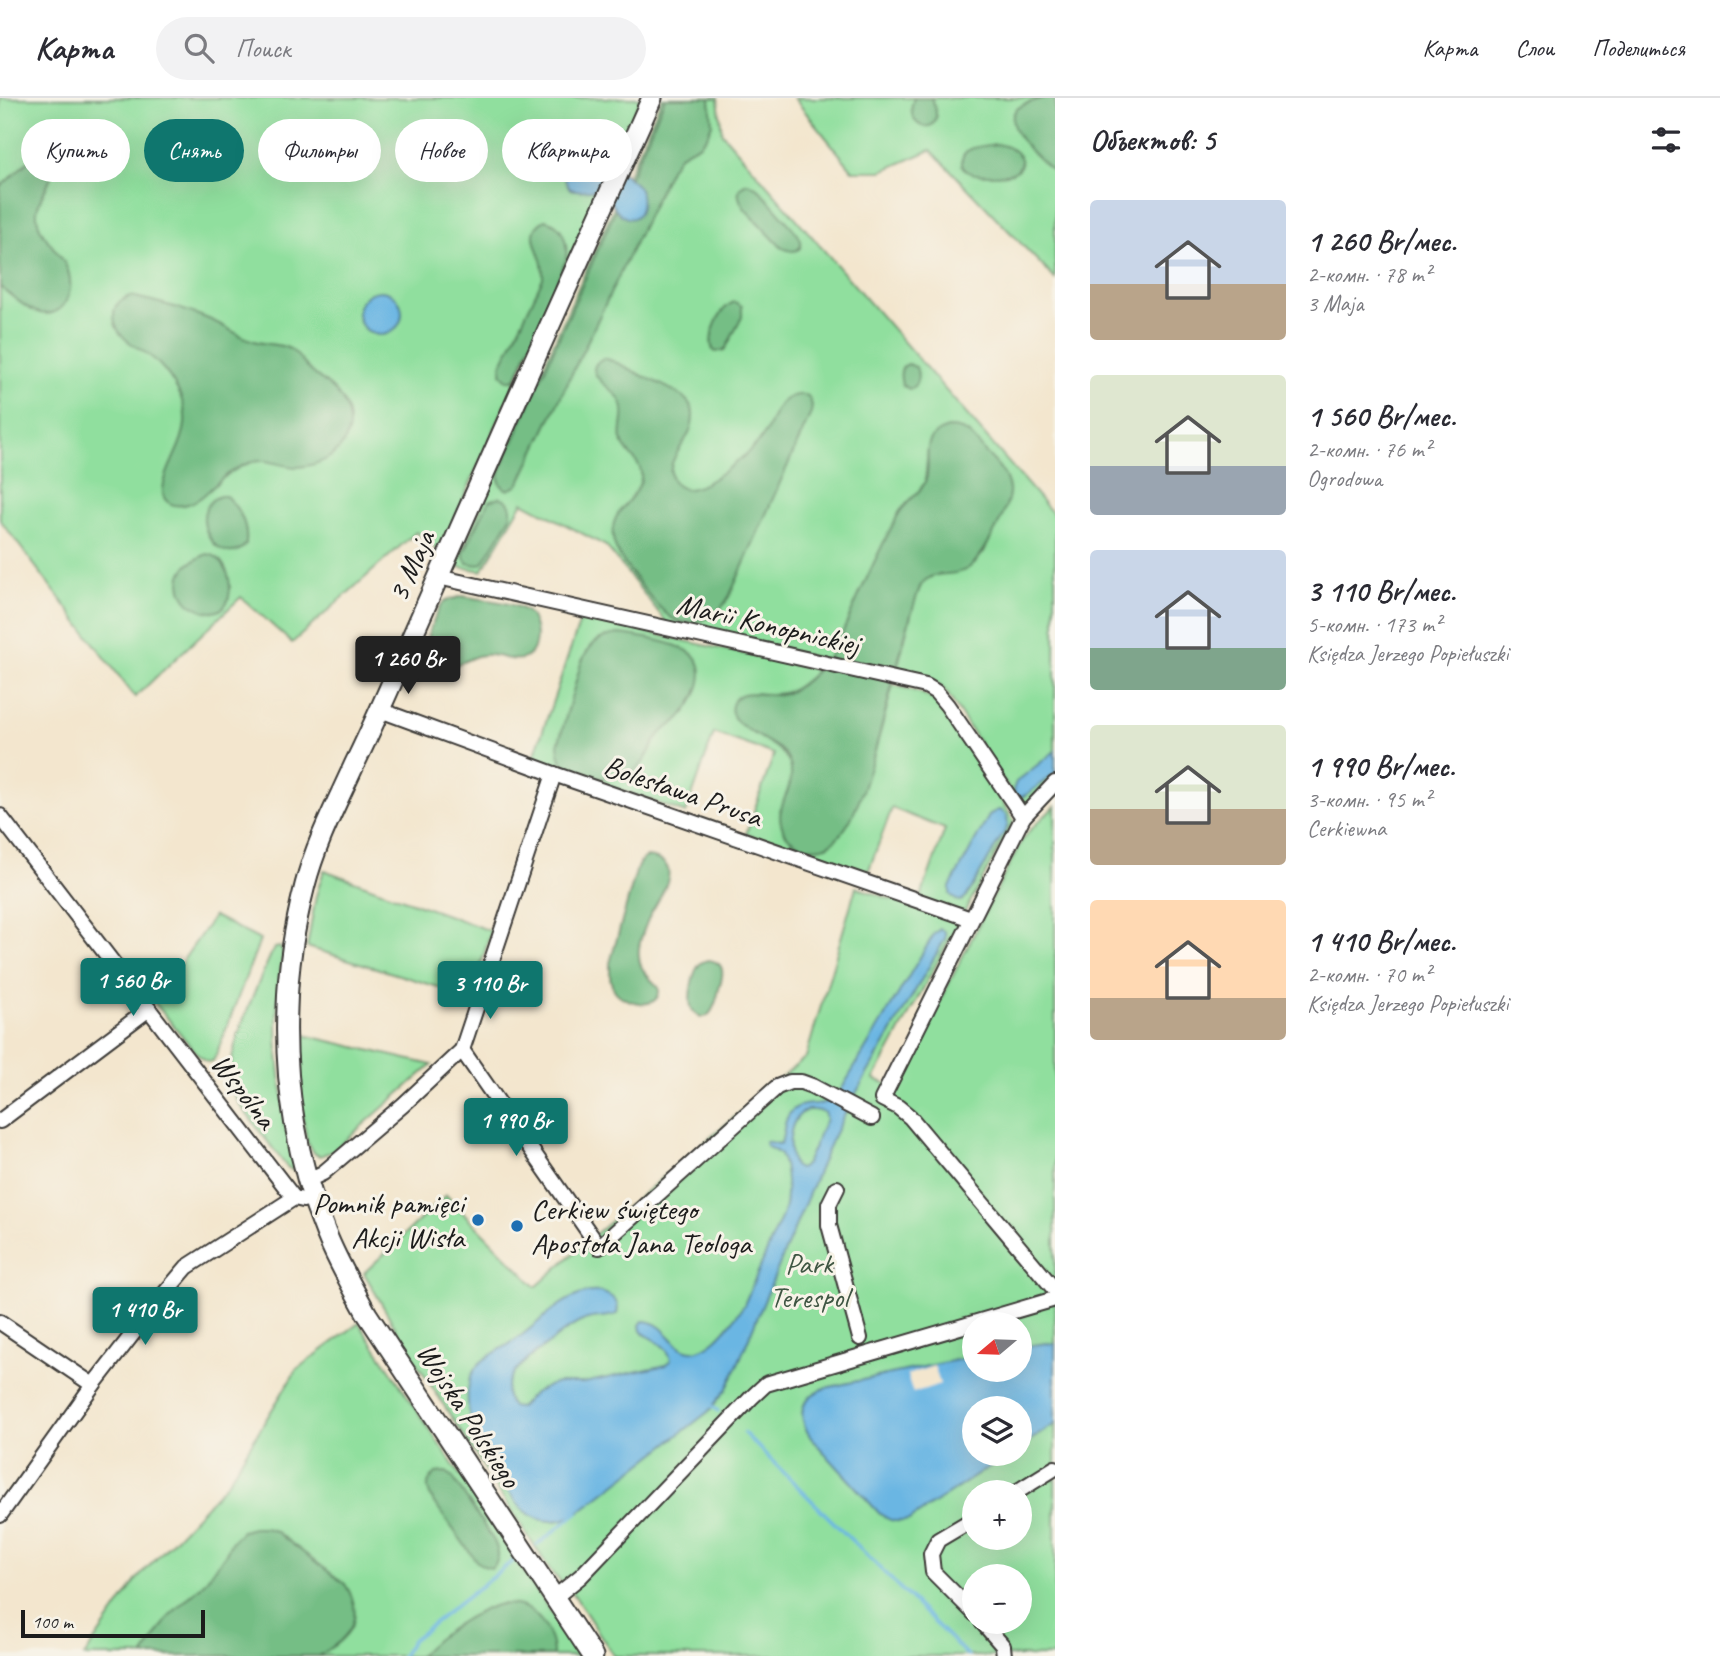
<!DOCTYPE html>
<html lang="ru">
<meta charset="utf-8">
<style>
body{margin:0;font-family:Caveat,sans-serif;background:#f2f2f3;color:#2b2b33;height:100vh;display:flex;flex-direction:column;font-size:26px;white-space:nowrap}
*{box-sizing:border-box;margin:0}
p{font-size:23px;color:#7c7c81}
.icon{flex:none;width:38px;height:38px;fill:none;stroke:currentColor;stroke-width:2;stroke-linecap:round;stroke-linejoin:round}
.map{position:relative;flex:1;overflow:hidden}
.panel{display:flex;flex-direction:column;background:#fff;width:665px}
.panel>*{flex:none}
.banner{position:absolute;left:21px;top:21px;width:665px;height:63px;display:flex;gap:14px}
.needle{width:46px;rotate:251deg}
.controls{position:absolute;left:962px;top:1214px;display:grid;gap:14px}
.controls a{display:grid;place-items:center;width:70px;height:70px;border-radius:50%;background:#fff;box-shadow:0 7px 28px #0002;font-size:35px}
.scale{position:absolute;left:21px;bottom:18px;width:184px;box-sizing:border-box;padding-left:7px;border:4px solid #1c1c1c;border-top:0;font-size:19px;line-height:24px;white-space:nowrap;color:#1c1c1c;-webkit-text-stroke:5px #f7f3e8;paint-order:stroke}
.price{position:absolute;translate:-50% -60px;padding:0 16px;border-radius:7px;background:#0f766e;color:#fff;font-size:23px;line-height:46px;filter:drop-shadow(0 2px 4px #0008)}
.price::after{content:'';position:absolute;left:50%;top:42px;width:21px;height:16px;margin-left:-10px;background:inherit;clip-path:polygon(0 0,100% 0,50% 100%)}
.price.on{background:#222;color:#fff}
ul{padding:0;list-style:none}
li{display:flex;align-items:center;gap:21px;height:175px;padding:0 35px}
li span{display:grid;place-items:center;flex:none;width:196px;height:140px;border-radius:7px;color:#555}
li>.icon{margin-inline-start:auto}
span .icon{width:84px;height:84px;fill:#fffc;stroke-width:1}
li b{font-size:30px}
h2{display:flex;justify-content:space-between;align-items:center;height:84px;padding:0 35px;font-size:30px}
.pill{padding:0 24px;border-radius:32px;background:#fff;box-shadow:0 7px 28px #0002;font-size:24px;line-height:63px}
.pill.on{background:#0f766e;color:#fff}
header{display:flex;align-items:center;gap:42px;box-sizing:border-box;height:98px;padding:0 35px;background:#fff;border-bottom:2px solid #e1e1e2}
header strong{font-size:33px}
nav{display:flex;gap:38px;margin-inline-start:auto;font-size:24px}
.search{width:490px;height:63px;background:#f2f2f3;display:flex;align-items:center;gap:18px;box-sizing:border-box;padding:0 24px;border-radius:38px;color:#7c7c81;font-size:26px}
main{display:flex;flex:1;min-height:0}
.map>svg:first-child{display:block}
.green{fill:#90df9e;stroke:#567e5d;stroke-width:2;fill-rule:evenodd}
.forest{fill:#74be85;stroke:#486d50;stroke-width:2}
.water{fill:#6ab6e3;stroke:#436980;stroke-width:2;fill-rule:evenodd}
.pier{fill:#f3e6ce}
.lines{fill:none;stroke-linecap:round;stroke-linejoin:round}
.stream{stroke:#6ab6e3;stroke-width:3.5}
.street-casing{stroke:#3c3a37;stroke-width:18}
.secondary-casing{stroke:#3c3a37;stroke-width:23}
.street{stroke:#fff;stroke-width:14}
.secondary{stroke:#fff;stroke-width:19}
.poi-dot{fill:#1f6fb2;stroke:#f7f3e8;stroke-width:2.5}
.labels{text-anchor:middle;stroke-width:6;stroke-linejoin:round;paint-order:stroke}
.street-label{font-size:30px;fill:#1c1c1c;stroke:#f7f3e8}
.poi-label{font-size:30px;fill:#1c1c1c;stroke:#f7f3e8;text-anchor:end}
.park-label{font-size:30px;fill:#3f5643;stroke:#f7f3e8}
</style>
<header>
<strong>Карта</strong>
<div class="search"><svg class="icon" aria-label="search" viewBox="0 0 24 24"><circle cx="10" cy="10" r="6"/><path d="M15 15l6 6"/></svg>Поиск</div>
<nav><a>Карта</a><a>Слои</a><a>Поделиться</a></nav>
</header>
<main>
<div class="map">
<svg width="1055" height="1558" viewBox="0 0 1055 1558">
<rect width="100%" height="100%" fill="#f7f3e8"/>
<filter id="ink" filterUnits="userSpaceOnUse"><feTurbulence type="fractalNoise" baseFrequency=".0143" numOctaves="2"/><feDisplacementMap in="SourceGraphic" scale="14" xChannelSelector="R" yChannelSelector="G"/><feConvolveMatrix kernelMatrix="1 2 1 2 8 2 1 2 1" color-interpolation-filters="sRGB"/></filter>
<filter id="wash" filterUnits="userSpaceOnUse"><feTurbulence type="fractalNoise" baseFrequency=".00686" numOctaves="4" result="noise"/><feDisplacementMap in="SourceGraphic" scale="28" xChannelSelector="R" yChannelSelector="G"/><feGaussianBlur stdDeviation="1.57" result="paint"/><feColorMatrix in="noise" values="0 0 0 0 0 0 0 0 0 0 0 0 0 0 0 0 0 1.4 0 .05"/><feComposite in="paint" operator="in"/></filter>
<g filter="url(#wash)">
<rect width="100%" height="100%" fill="#f3e6ce"/>
<g class="green">
<polygon points="0,0 641,0 447,438 438,453 416,434 292,545 241,499 135,599 0,422"/>
<path d="M 662,0 L 718,0 L 722,35 L 1055,418 L 1055,679 L 1026,707 L 1019,707 L 947,595 C 933,579 916,577 896,575 L 915,501 L 924,481 L 934,477 L 943,475 L 975,465 L 984,454 L 1006,407 L 931,340 L 928,350 L 925,384 L 919,393 L 900,413 L 836,549 L 827,562 L 668,526 L 606,448 L 523,404 L 482,473 L 455,468 Z"/>
<polygon points="794,0 1055,0 1055,181 931,52 882,73 853,73"/>
<path d="M 581,520 L 817,572 C 794,594 786,599 754,595 L 734,621 C 755,641 800,650 791,687 C 789,695 784,704 780,712 L 827,748 C 860,728 882,625 893,587 C 917,593 928,595 947,613 L 1014,723 L 874,981 L 896,989 L 1021,744 L 1030,732 L 1055,708 L 1055,1558 L 614,1558 L 572,1494 L 552,1475 L 407,1250 L 364,1175 L 446,1097 L 536,1189 L 586,1144 L 806,959 L 856,789 L 917,810 L 945,731 L 892,710 L 867,777 L 746,736 L 774,656 L 714,635 L 686,715 L 533,662 ZM 975,1227 L 1020,1227 L 1020,1272 L 975,1272 ZM 975,1311 L 1020,1311 L 1020,1356 L 975,1356 ZM 975,1395 L 1020,1395 L 1020,1440 L 975,1440 ZM 975,1479 L 1020,1479 L 1020,1524 L 975,1524 Z"/>
<polygon points="324,772 491,833 471,899 307,849 316,798"/>
<polygon points="214,818 260,842 216,957 213,963 208,964 197,956 154,904"/>
<path d="M 280,849 L 283,854 C 270,932 280,991 295,1067 L 292,1072 L 286,1068 C 275,1053 264,1039 253,1024 C 245,1014 237,1004 232,992 C 221,961 259,885 272,854 L 275,850 Z"/>
<polygon points="295,935 432,967 333,1053 320,1058 315,1056 307,1044 299,997"/>
<polygon points="359,1225 580,1558 84,1558 138,1480 227,1385 297,1271"/>
</g>
<g class="forest">
<path d="M 665,0 L 710,0 L 712,26 L 707,38 L 700,46 L 680,57 L 671,69 L 521,382 L 517,388 L 508,392 C 499,388 498,382 500,373 Z"/>
<path d="M 914,0 L 931,0 C 952,41 900,35 914,0 Z"/>
<path d="M 1042,0 L 1055,0 L 1055,75 C 1043,64 1000,31 1016,12 C 1022,5 1034,4 1042,0 Z"/>
<path d="M 996,46 C 1008,47 1032,59 1016,73 C 1010,78 975,78 968,74 C 965,72 962,69 962,65 C 959,48 985,48 996,46 Z"/>
<path d="M 43,57 C 68,66 38,96 37,113 C 35,144 74,156 70,191 C 69,198 66,205 61,210 C 41,228 16,200 0,189 L 0,88 C 15,79 26,59 43,57 Z"/>
<path d="M 748,85 L 758,90 L 797,135 C 808,152 795,157 781,149 L 745,111 C 739,102 733,89 748,85 Z"/>
<path d="M 545,122 C 564,125 568,146 566,162 L 519,274 L 514,282 L 507,282 L 501,276 L 502,266 L 543,180 C 543,174 543,168 541,162 C 536,147 526,132 545,122 Z"/>
<path d="M 130,198 C 154,203 184,211 206,220 C 223,226 237,238 254,243 C 265,247 279,245 290,251 C 299,257 304,267 312,274 C 320,281 329,286 336,294 C 354,314 354,342 331,358 C 322,365 307,369 296,369 C 279,368 266,359 249,365 C 236,370 224,378 214,388 C 206,395 199,403 188,406 C 176,410 161,406 163,391 C 165,370 183,349 185,326 C 187,302 173,281 158,265 C 143,249 113,243 114,216 C 114,206 121,202 130,198 Z"/>
<path d="M 735,204 L 742,208 L 742,219 L 727,248 L 724,252 L 716,254 L 713,252 C 707,239 720,208 735,204 Z"/>
<path d="M 604,260 C 618,264 631,272 643,278 C 656,284 670,290 682,298 C 685,300 690,306 692,310 C 694,317 693,324 691,331 C 685,347 662,367 674,384 C 678,389 682,391 688,391 C 707,390 755,352 765,335 C 771,325 774,311 783,303 C 791,297 799,295 808,298 L 812,307 L 811,315 L 730,497 C 721,513 712,522 693,524 C 687,525 679,524 673,521 C 659,513 623,466 616,451 C 613,444 612,437 613,430 C 615,407 648,394 640,370 C 636,360 625,354 622,343 C 619,329 628,316 620,302 C 614,291 598,285 595,275 C 592,267 598,263 604,260 Z"/>
<path d="M 908,266 L 916,269 C 919,277 919,288 909,291 L 902,287 C 900,278 899,269 908,266 Z"/>
<path d="M 948,330 C 969,330 973,340 986,355 C 996,365 1007,376 1009,391 C 1011,408 982,462 967,471 C 951,481 932,469 920,489 C 899,547 889,610 870,669 C 862,693 855,723 836,741 C 829,749 818,751 807,749 C 794,746 784,738 781,725 C 776,707 793,692 791,674 C 791,669 790,664 787,659 C 777,642 725,630 732,607 C 738,587 765,599 780,597 C 803,592 823,567 836,549 C 856,505 874,460 898,417 C 904,405 920,396 925,384 C 934,363 915,340 948,330 Z"/>
<path d="M 220,398 L 226,398 C 240,411 248,427 246,446 C 220,477 182,411 220,398 Z"/>
<path d="M 500,399 C 511,403 513,410 510,420 L 483,465 L 477,467 L 467,465 L 464,460 L 464,454 L 489,403 Z"/>
<path d="M 207,456 C 238,458 241,536 194,508 C 187,505 183,498 181,491 C 176,472 191,463 207,456 Z"/>
<path d="M 463,498 C 481,502 511,503 526,513 C 538,522 541,552 525,560 C 520,563 510,561 504,560 C 497,558 491,556 483,557 C 468,558 454,574 437,566 C 419,558 427,538 433,524 C 436,518 438,510 443,505 C 448,501 457,500 463,498 Z"/>
<path d="M 618,536 C 632,537 646,540 660,543 C 685,549 708,557 699,588 C 696,599 688,612 680,620 C 675,626 668,629 663,633 C 652,643 650,659 639,669 C 624,683 579,685 564,667 C 559,661 559,654 558,647 L 581,565 C 590,546 597,539 618,536 Z"/>
<path d="M 646,759 C 689,763 659,799 650,817 C 645,829 637,846 639,859 C 640,873 650,880 659,890 C 661,914 625,906 615,893 C 609,885 610,875 610,865 L 637,770 L 640,764 Z"/>
<path d="M 708,862 C 727,864 723,878 719,891 C 717,901 710,931 694,914 C 686,906 692,876 699,867 C 702,863 703,864 708,862 Z"/>
<path d="M 436,1375 L 446,1374 L 452,1378 L 494,1443 C 499,1454 501,1462 491,1470 L 484,1468 L 477,1464 L 434,1405 C 427,1392 424,1385 436,1375 Z"/>
<path d="M 253,1430 L 265,1430 L 275,1433 L 345,1486 C 367,1520 349,1541 318,1558 L 143,1558 L 170,1517 L 203,1486 L 225,1457 L 232,1443 L 242,1433 Z"/>
<path d="M 500,1506 C 509,1506 516,1506 524,1509 C 541,1516 554,1540 553,1558 L 419,1558 C 439,1536 472,1514 500,1506 Z"/>
</g>
<g class="water">
<path d="M 586,56 C 591,56 591,55 596,57 C 602,59 637,85 639,90 C 645,101 641,129 623,118 C 614,113 612,100 601,94 C 592,89 580,95 570,91 L 565,82 C 567,70 574,60 586,56 Z"/>
<circle cx="380" cy="215" r="22"/>
<polygon points="1055,653 1055,675 1026,697 1021,699 1017,699 1013,692 1016,684"/>
<polygon points="998,712 1002,713 1007,718 1008,727 1006,731 967,798 961,803 956,802 950,796 950,789 990,716"/>
<path d="M 940,831 L 945,834 L 945,841 L 855,997 L 830,1045 L 733,1278 L 726,1292 L 708,1314 L 575,1417 C 548,1430 527,1421 511,1397 C 489,1367 461,1325 469,1286 C 470,1279 474,1272 478,1267 C 487,1257 507,1249 518,1240 C 538,1226 556,1205 579,1197 C 589,1193 600,1192 610,1198 C 617,1202 619,1208 617,1216 C 607,1220 595,1218 585,1222 C 571,1227 560,1237 548,1246 C 530,1259 492,1283 512,1309 L 519,1310 L 534,1295 L 550,1287 L 558,1285 L 584,1285 L 666,1267 L 671,1262 C 667,1245 652,1243 641,1233 L 640,1227 L 643,1223 C 659,1223 668,1237 678,1247 C 702,1269 732,1224 744,1207 L 784,1113 C 787,1100 788,1069 780,1057 C 777,1053 771,1051 766,1048 L 765,1044 C 771,1042 775,1048 781,1045 C 784,1037 783,1027 788,1018 C 798,1001 814,1010 829,1003 C 834,1000 838,996 841,992 L 934,836 ZM 808,1012 L 815,1012 L 824,1014 L 826,1021 L 806,1066 L 802,1070 L 799,1071 L 794,1068 C 787,1051 787,1019 808,1012 Z"/>
<path d="M 1046,1245 L 1055,1246 L 1055,1326 L 1020,1349 L 1020,1311 L 975,1311 L 975,1356 L 1009,1356 L 909,1422 C 896,1425 889,1423 879,1415 L 811,1340 C 796,1317 800,1300 825,1290 L 975,1258 L 975,1272 L 1020,1272 L 1020,1249 Z"/>
</g>
<polygon class="pier" points="934,1268 940,1286 913,1295 907,1277"/>
<g class="lines">
<g class="stream">
<polyline points="709,1309 711,1307 718,1313"/>
<polyline points="744,1335 968,1558"/>
<polyline points="537,1447 578,1414"/>
<polyline points="402,1558 412,1542 513,1463"/>
</g>
</g>
</g>
<g filter="url(#ink)">
<g class="lines">
<defs>
<g id="street">
<polyline points="438,479 926,588 936,594 947,607 1023,719"/>
<polyline points="380,612 554,676 971,821"/>
<polyline points="1055,685 1023,719 882,1001 898,1009 910,1019 1055,1192"/>
<polyline points="0,718 294,1100"/>
<polyline points="462,952 599,1149 777,989 790,984 801,984 812,988 872,1020"/>
<polyline points="0,1023 149,911"/>
<polyline points="308,1082 323,1075 403,1007 462,952 554,676"/>
<polyline points="837,1090 829,1106 829,1127 860,1240"/>
<polyline points="0,1224 93,1287"/>
<polyline points="1015,1395 1055,1370"/>
<polyline points="0,1417 93,1287 159,1202 187,1169 294,1100 303,1102 312,1100"/>
<polyline points="975,1420 938,1442 931,1456 933,1474 975,1516"/>
<polyline points="554,1500 581,1478 751,1300 766,1286 1055,1201"/>
<polyline points="982,1524 1003,1548 1004,1558"/>
</g>
<path id="secondary" d="M 593,1558 L 367,1216 C 353,1190 337,1163 326,1135 C 297,1065 284,985 287,910 C 288,869 295,826 305,787 C 316,744 337,705 355,665 C 376,622 395,578 414,534 C 492,355 572,178 652,0"/>
</defs>
<use href="#street" class="street-casing"/>
<use href="#secondary" class="secondary-casing"/>
<use href="#street" class="street"/>
<use href="#secondary" class="secondary"/>
</g>
</g>
<g class="poi-dot">
<circle cx="478" cy="1122" r="7"/>
<circle cx="517" cy="1128" r="7"/>
</g>
<g class="labels">
<g class="street-label">
<text transform="translate(411 468) rotate(-66)" y="10">3 Maja</text>
<text transform="translate(768 526) rotate(13)" y="10">Marii Konopnickiej</text>
<text transform="translate(683 693) rotate(19)" y="10">Bolesława Prusa</text>
<text transform="translate(244 993) rotate(52)" y="10">Wspólna</text>
<text transform="translate(469 1317) rotate(57)" y="10">Wojska Polskiego</text>
</g>
<g class="poi-label">
<text x="464" y="1115">Pomnik pamięci<tspan x="464" dy="34">Akcji Wisła</tspan></text>
<text x="531" y="1121" text-anchor="start">Cerkiew świętego<tspan x="531" dy="34">Apostoła Jana Teologa</tspan></text>
</g>
<g class="park-label">
<text x="809" y="1175">Park<tspan x="809" dy="34">Terespol</tspan></text>
</g>
</g>
</svg>
<div class="controls">
<a><svg class="needle" viewBox="-14 -14 28 28"><path d="M0-13l5 13h-10z" fill="#e53935"/><path d="M0 13l5-13h-10z" fill="#7c7c81"/></svg></a>
<a><svg class="icon" aria-label="layers" viewBox="0 0 24 24"><path d="M12 4l9 5-9 5-9-5zM3 14l9 5 9-5"/></svg></a>
<a>+</a>
<a>−</a>
</div>
<div class="scale">100 m</div>
<b class="price on" style="left:408px;top:598px">1 260 Br</b>
<b class="price" style="left:133px;top:920px">1 560 Br</b>
<b class="price" style="left:490px;top:923px">3 110 Br</b>
<b class="price" style="left:516px;top:1060px">1 990 Br</b>
<b class="price" style="left:145px;top:1249px">1 410 Br</b>
<div class="banner">
<a class="pill">Купить</a>
<a class="pill on">Снять</a>
<a class="pill">Фильтры</a>
<a class="pill">Новое</a>
<a class="pill">Квартира</a>
</div>
</div>
<section class="panel">
<h2>Объектов: 5<svg class="icon" aria-label="filters" viewBox="0 0 24 24"><path d="M4 7h16M4 17h16"/><circle cx="9" cy="7" r="2"/><circle cx="15" cy="17" r="2"/></svg></h2>
<ul>
<li><span style="background:linear-gradient(#c9d6e8 60%,#b9a48a 0)"><svg class="icon" aria-label="home" viewBox="0 0 24 24"><path d="M3 11l9-7 9 7M6 9v11h12V9"/></svg></span><div><b>1 260 Br/мес.</b><p>2-комн. · 78 m²</p><p>3 Maja</p></div></li>
<li><span style="background:linear-gradient(#dfe7d0 65%,#9aa5b1 0)"><svg class="icon" aria-label="home" viewBox="0 0 24 24"><path d="M3 11l9-7 9 7M6 9v11h12V9"/></svg></span><div><b>1 560 Br/мес.</b><p>2-комн. · 76 m²</p><p>Ogrodowa</p></div></li>
<li><span style="background:linear-gradient(#c9d6e8 70%,#7fa58c 0)"><svg class="icon" aria-label="home" viewBox="0 0 24 24"><path d="M3 11l9-7 9 7M6 9v11h12V9"/></svg></span><div><b>3 110 Br/мес.</b><p>5-комн. · 173 m²</p><p>Księdza Jerzego Popiełuszki</p></div></li>
<li><span style="background:linear-gradient(#dfe7d0 60%,#b9a48a 0)"><svg class="icon" aria-label="home" viewBox="0 0 24 24"><path d="M3 11l9-7 9 7M6 9v11h12V9"/></svg></span><div><b>1 990 Br/мес.</b><p>3-комн. · 95 m²</p><p>Cerkiewna</p></div></li>
<li><span style="background:linear-gradient(#ffd9b3 70%,#b9a48a 0)"><svg class="icon" aria-label="home" viewBox="0 0 24 24"><path d="M3 11l9-7 9 7M6 9v11h12V9"/></svg></span><div><b>1 410 Br/мес.</b><p>2-комн. · 70 m²</p><p>Księdza Jerzego Popiełuszki</p></div></li>
</ul>
</section>
</main>
